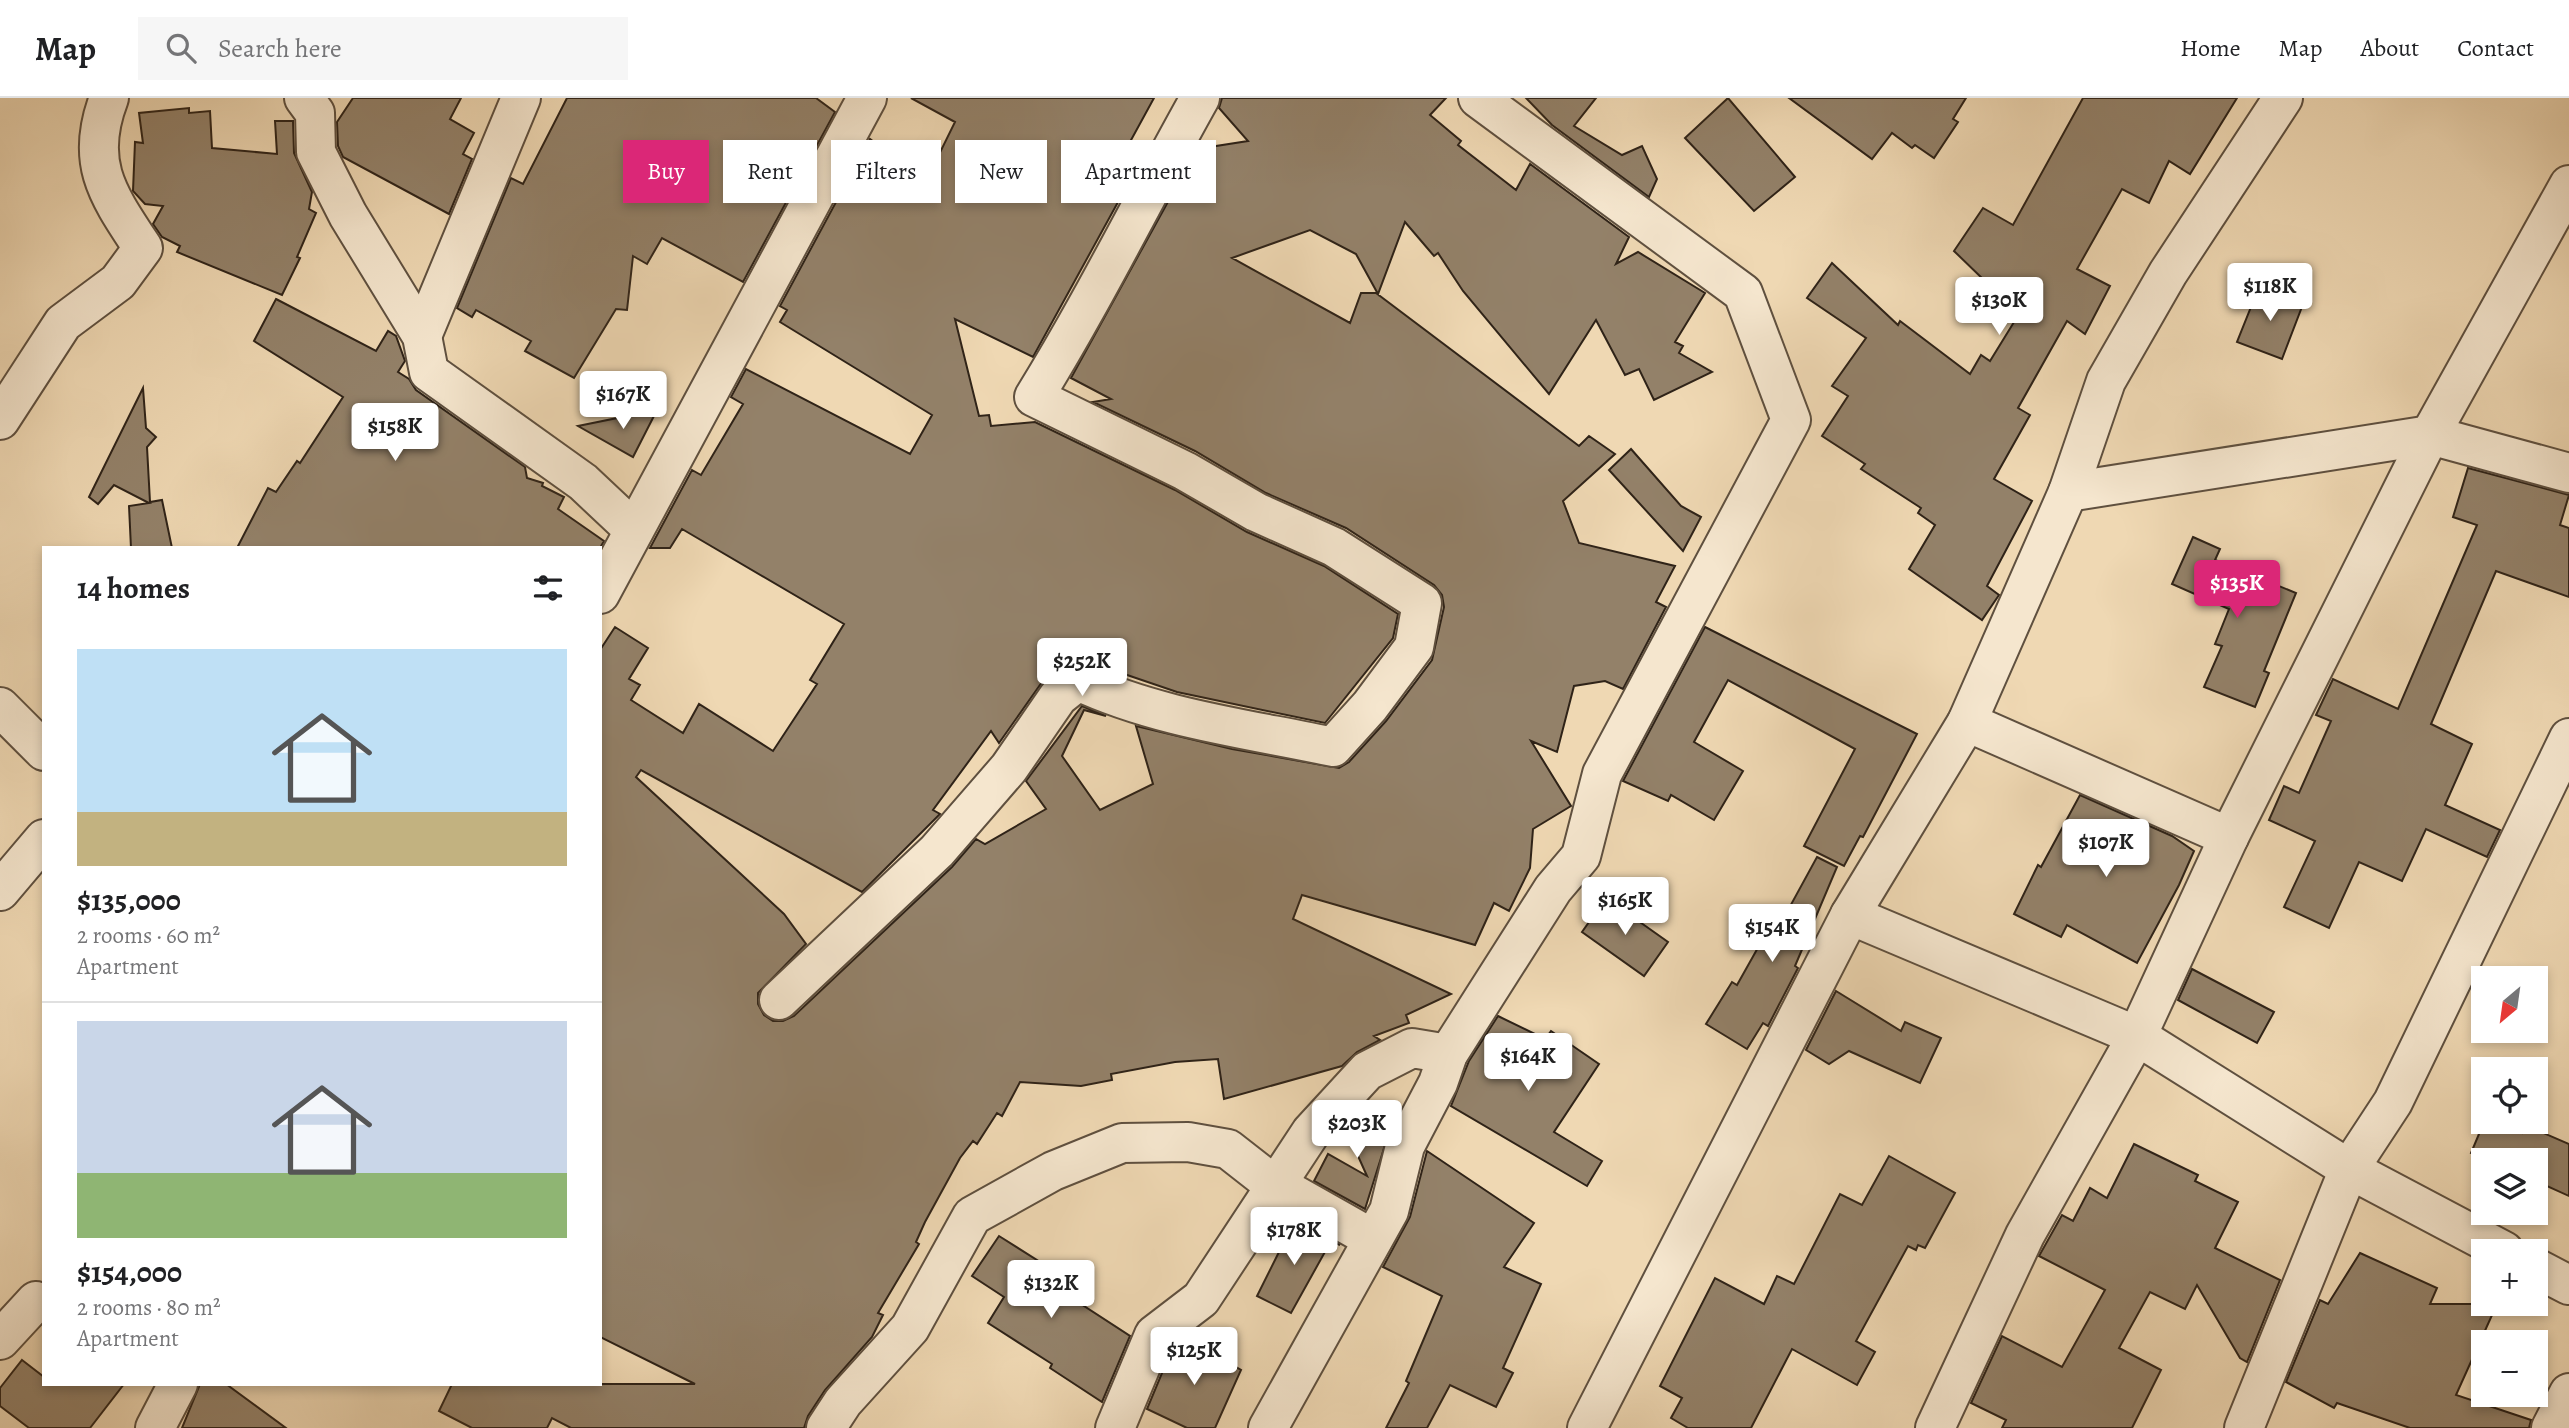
<!DOCTYPE html>
<meta charset="utf-8">
<style>
body{margin:0;font-family:Alegreya,serif;background:#f6f6f6;color:#202124;height:100vh;display:flex;flex-direction:column;font-size:26px;white-space:nowrap}
*{box-sizing:border-box;margin:0}
p{font-size:23px;color:#757577}
.icon{flex:none;width:38px;height:38px;fill:none;stroke:currentColor;stroke-width:2;stroke-linecap:round;stroke-linejoin:round}
.map{position:relative;flex:1;overflow:hidden}
.sheet{position:absolute;left:42px;top:448px;width:560px;height:840px;display:flex;flex-direction:column;background:#fff;border-radius:0px;box-shadow:0 4px 10px #0003}
.sheet>*{flex:none}
.top-card{position:absolute;left:623px;top:42px;width:665px;height:63px;display:flex;gap:14px}
.needle{width:46px;rotate:209deg}
.fabs{position:absolute;left:2471px;top:868px;display:grid;gap:14px}
.fabs a{display:grid;place-items:center;width:77px;height:77px;border-radius:0px;background:#fff;box-shadow:0 4px 10px #0003;font-size:35px}
.price{position:absolute;translate:-50% -60px;padding:0 16px;border-radius:7px;background:#fff;color:#222;font-size:23px;line-height:46px;filter:drop-shadow(0 2px 4px #0008)}
.price::after{content:'';position:absolute;left:50%;top:42px;width:21px;height:16px;margin-left:-10px;background:inherit;clip-path:polygon(0 0,100% 0,50% 100%)}
.price.on{background:#db2777;color:#fff}
ul{padding:0;list-style:none}
li{display:grid;align-content:center;gap:14px;height:371px;padding:0 35px}
li+li{border-top:2px solid #e0e0e0}
li span{display:grid;place-items:center;height:217px;border-radius:0px;color:#555}
li>.icon{margin-inline-start:auto}
span .icon{width:126px;height:126px;fill:#fffc;stroke-width:1}
li b{font-size:30px}
h2{display:flex;justify-content:space-between;align-items:center;height:84px;padding:0 35px;font-size:30px}
.pill{padding:0 24px;border-radius:0px;background:#fff;box-shadow:0 4px 10px #0003;font-size:24px;line-height:63px}
.pill.on{background:#db2777;color:#fff}
header{display:flex;align-items:center;gap:42px;box-sizing:border-box;height:98px;padding:0 35px;background:#fff;border-bottom:2px solid #e0e0e0}
header strong{font-size:33px}
nav{display:flex;gap:38px;margin-inline-start:auto;font-size:24px}
.search{width:490px;height:63px;background:#f6f6f6;display:flex;align-items:center;gap:18px;box-sizing:border-box;padding:0 24px;border-radius:0px;color:#757577;font-size:26px}
.map>svg:first-child{display:block}
.building{fill:#938169;stroke:#2f2318;stroke-width:2}
.lines{fill:none;stroke-linecap:round;stroke-linejoin:round}
.minor-casing{stroke:#5f503f;stroke-width:42}
.minor{stroke:#f5e6ce;stroke-width:38}
</style>
<header>
<strong>Map</strong>
<div class="search"><svg class="icon" aria-label="search" viewBox="0 0 24 24"><circle cx="10" cy="10" r="6"/><path d="M15 15l6 6"/></svg>Search here</div>
<nav><a>Home</a><a>Map</a><a>About</a><a>Contact</a></nav>
</header>
<div class="map">
<svg width="2569" height="1330" viewBox="0 0 2569 1330">
<rect width="100%" height="100%" fill="#efd8b3"/>
<filter id="stains"><feTurbulence type="fractalNoise" baseFrequency=".00286" numOctaves="4"/><feColorMatrix values="0 0 0 0 .2 0 0 0 0 .09 0 0 0 0 .02 0 0 0 .5 -.17"/></filter>
<radialGradient id="worn" r=".72"><stop offset=".6" stop-color="#630" stop-opacity="0"/><stop offset="1" stop-color="#630" stop-opacity=".3"/></radialGradient>
<g class="building">
<polygon points="353,0 461,0 450,21 474,35 463,56 472,61 449,116 343,59 338,48 337,24"/>
<polygon points="567,0 816,0 835,14 743,184 662,140 647,166 633,158 627,212 616,211 574,280 525,253 531,243 476,212 472,219 457,210 511,80 523,86"/>
<polygon points="911,0 1154,0 1101,97 1140,64 1033,259 955,221 979,318 989,317 991,328 1035,324 1175,392 1247,434 1324,468 1398,516 1393,540 1325,625 1177,594 1086,563 1076,561 1065,566 1040,587 999,645 991,633 933,712 940,716 862,794 641,672 636,679 784,816 806,846 758,895 758,906 764,917 773,923 783,923 794,918 952,769 976,741 985,746 1046,711 1026,683 1082,608 1106,618 1084,612 1062,658 1100,712 1153,686 1136,628 1232,651 1339,670 1349,664 1386,623 1432,562 1444,509 1442,497 1434,487 1346,430 1266,395 1195,353 1093,304 1111,301 1071,280 1197,51 1248,43 1219,10 1222,0 1446,0 1430,17 1461,43 1458,47 1516,92 1530,66 1629,139 1616,166 1638,154 1705,195 1675,244 1683,248 1679,255 1712,274 1654,302 1639,271 1625,277 1596,222 1549,296 1463,193 1438,155 1434,158 1405,124 1378,196 1356,156 1310,132 1232,160 1350,225 1361,195 1376,195 1579,348 1589,338 1615,356 1563,403 1579,445 1675,468 1656,504 1666,509 1623,591 1605,583 1574,588 1557,654 1531,643 1571,708 1533,731 1530,770 1509,813 1494,805 1475,847 1302,797 1293,821 1451,896 1406,917 1409,925 1374,938 1380,942 1357,954 1342,968 1224,1001 1218,961 1175,964 1111,976 1112,982 1081,988 1020,984 1002,1018 997,1015 977,1046 973,1043 960,1060 925,1124 916,1144 919,1146 878,1215 883,1217 872,1239 825,1292 808,1318 804,1330 571,1330 552,1320 547,1330 472,1330 439,1313 452,1286 695,1286 600,1239 600,552 615,529 648,550 629,581 640,587 631,602 683,635 699,606 773,653 817,586 810,582 844,526 682,431 670,450 650,450 692,372 701,377 743,306 731,299 746,271 910,356 932,317 780,224 787,212 780,208 870,41 926,83 955,24"/>
<polygon points="1526,0 1596,0 1574,28 1622,57 1642,48 1657,81 1649,99 1552,27"/>
<polygon points="1728,0 1795,79 1754,113 1685,40"/>
<polygon points="1789,0 1966,0 1953,21 1958,24 1934,60 1915,47 1912,50 1892,35 1872,61"/>
<polygon points="2083,0 2237,0 2190,76 2169,63 2149,105 2122,91 2077,171 2110,188 2085,236 2067,223 2018,310 2030,317 1994,381 2032,403 1987,488 1999,497 1982,522 1909,471 1935,427 1918,415 1921,410 1861,371 1865,366 1822,338 1848,298 1832,288 1866,240 1807,200 1832,165 1898,227 1900,223 1970,276 1981,257 1990,263 2019,216 1954,153 1983,110 2013,127"/>
<polygon points="189,10 189,15 210,13 212,50 277,56 275,23 293,23 294,55 312,94 309,111 316,115 297,159 300,160 282,197 177,154 180,148 162,139 153,126 163,108 145,106 133,93 135,44 143,45 139,15"/>
<polygon points="2259,189 2303,206 2282,261 2237,244"/>
<polygon points="276,201 376,253 388,233 396,238 405,263 398,274 409,281 416,292 525,369 527,380 543,385 542,388 564,399 558,411 604,443 600,450 237,450 268,390 276,394 297,363 300,365 343,299 254,243"/>
<polygon points="143,290 146,330 156,339 147,349 150,404 162,402 172,450 131,450 129,408 149,405 114,387 98,406 89,399"/>
<polygon points="657,312 633,359 578,328"/>
<polygon points="1631,351 1681,408 1701,419 1683,453 1609,372"/>
<polygon points="2468,370 2569,397 2560,427 2569,430 2569,499 2496,473 2431,626 2472,646 2445,707 2500,732 2487,759 2426,731 2402,783 2359,764 2329,830 2284,809 2315,743 2269,722 2284,688 2299,695 2331,623 2316,617 2333,581 2398,611 2477,427 2453,419"/>
<polygon points="2193,439 2220,451 2215,462 2296,495 2264,573 2269,575 2255,609 2204,589 2222,548 2215,546 2229,511 2172,486"/>
<polygon points="1705,529 1917,636 1863,739 1860,738 1844,768 1804,748 1855,651 1728,582 1694,644 1743,673 1714,722 1671,697 1668,703 1623,683"/>
<polygon points="2080,697 2172,738 2194,753 2179,787 2137,865 2067,827 2061,839 2014,816 2038,767 2041,769"/>
<polygon points="1817,759 1837,769 1795,868 1798,870 1768,928 1763,925 1747,951 1706,926 1732,884 1737,887 1774,821 1781,825"/>
<polygon points="1606,800 1668,844 1644,878 1582,834"/>
<polygon points="2192,871 2274,914 2257,945 2178,902"/>
<polygon points="1836,893 1901,933 1905,924 1941,940 1920,985 1849,953 1829,966 1806,952"/>
<polygon points="1498,918 1545,941 1551,933 1599,966 1554,1034 1602,1063 1587,1088 1451,1008 1469,963"/>
<polygon points="1363,1010 1391,1028 1365,1111 1314,1083 1328,1056 1367,1078 1345,1029"/>
<polygon points="2484,1024 2495,1024 2522,1035 2525,1027 2569,1046 2569,1098 2536,1083 2536,1062 2487,1062 2471,1055"/>
<polygon points="2134,1046 2198,1077 2195,1083 2238,1104 2215,1150 2280,1182 2247,1264 2240,1260 2197,1187 2185,1211 2150,1194 2119,1250 2161,1272 2132,1330 2002,1330 2006,1322 1971,1305 2002,1238 2062,1269 2105,1192 2039,1158 2062,1117 2073,1123 2090,1090 2107,1100"/>
<polygon points="1427,1053 1534,1125 1504,1169 1541,1186 1503,1270 1513,1275 1496,1309 1450,1287 1427,1330 1386,1330 1409,1285 1406,1283 1442,1198 1383,1169 1410,1119"/>
<polygon points="1889,1058 1955,1095 1925,1150 1918,1147 1916,1152 1908,1148 1856,1243 1875,1254 1857,1287 1792,1251 1751,1330 1688,1330 1671,1320 1682,1300 1660,1288 1715,1180 1764,1206 1777,1178 1794,1186 1840,1096 1862,1107"/>
<polygon points="1295,1122 1340,1147 1331,1143 1291,1215 1257,1198"/>
<polygon points="999,1138 1048,1169 1041,1180 1130,1238 1102,1304 1050,1270 1052,1266 988,1225 1004,1199 972,1178"/>
<polygon points="2360,1155 2437,1190 2430,1206 2497,1206 2456,1297 2531,1322 2529,1330 2410,1330 2337,1305 2334,1310 2286,1284 2320,1202 2328,1206"/>
<polygon points="1186,1240 1241,1272 1215,1330 1187,1330 1147,1311 1172,1251"/>
<polygon points="22,1262 44,1279 44,1286 124,1286 90,1330 29,1330 0,1308 0,1290"/>
<polygon points="200,1286 226,1286 286,1330 182,1330"/>
</g>
<g class="lines">
<defs>
<g id="minor">
<polyline points="304,0 315,15 316,54 348,117 422,238 429,274 583,384 634,432"/>
<polyline points="422,238 521,0"/>
<path d="M 0,322 L 63,225 L 118,184 L 143,150 C 108,97 84,65 109,0"/>
<polyline points="2068,394 2106,283 2168,175 2283,0"/>
<polyline points="600,496 867,0"/>
<polyline points="0,609 44,653"/>
<polyline points="1967,624 2229,739"/>
<polyline points="0,793 44,741"/>
<polyline points="1850,817 2137,938 2349,1071 2504,1153"/>
<path d="M 779,902 L 937,753 L 1009,670 L 1058,599 L 1078,583 C 1157,620 1249,631 1333,649 L 1370,608 L 1414,549 L 1422,505 L 1334,449 L 1256,414 L 1185,373 L 1034,299 C 1094,202 1144,100 1200,0"/>
<polyline points="2536,1170 2569,1187"/>
<polyline points="0,1242 36,1203"/>
<polyline points="155,1330 178,1286"/>
<polyline points="826,1330 843,1304 910,1230 972,1118 1053,1073 1122,1045 1188,1044 1228,1051 1265,1080 1373,1141"/>
<polyline points="1115,1330 1154,1237 1201,1201 1311,1034 1367,973 1412,950 1448,956"/>
<polyline points="1268,1330 1389,1113 1405,1048 1438,985 1448,956 1553,791 1581,758 1602,676 1791,322 1743,195 1478,0"/>
<polyline points="1587,1330 1850,817 1967,624 2068,394 2430,337 2569,375"/>
<polyline points="1935,1330 2025,1137 2137,938 2229,739 2430,337 2569,87"/>
<polyline points="2244,1330 2349,1071 2393,1004 2569,640"/>
<polyline points="2551,1330 2569,1295"/>
</g>
</defs>
<use href="#minor" class="minor-casing"/>
<use href="#minor" class="minor"/>
</g>
<rect width="100%" height="100%" filter="url(#stains)"/>
<rect width="100%" height="100%" fill="url(#worn)"/>
</svg>
<div class="fabs">
<a><svg class="needle" viewBox="-14 -14 28 28"><path d="M0-13l5 13h-10z" fill="#e53935"/><path d="M0 13l5-13h-10z" fill="#757577"/></svg></a>
<a><svg class="icon" aria-label="locate" viewBox="0 0 24 24"><circle cx="12" cy="12" r="6"/><path d="M12 2v4M12 18v4M2 12h4M18 12h4"/></svg></a>
<a><svg class="icon" aria-label="layers" viewBox="0 0 24 24"><path d="M12 4l9 5-9 5-9-5zM3 14l9 5 9-5"/></svg></a>
<a>+</a>
<a>−</a>
</div>
<b class="price" style="left:2270px;top:225px">$118K</b>
<b class="price" style="left:1999px;top:239px">$130K</b>
<b class="price" style="left:623px;top:333px">$167K</b>
<b class="price" style="left:395px;top:365px">$158K</b>
<b class="price on" style="left:2237px;top:522px">$135K</b>
<b class="price" style="left:1082px;top:600px">$252K</b>
<b class="price" style="left:2106px;top:781px">$107K</b>
<b class="price" style="left:1625px;top:839px">$165K</b>
<b class="price" style="left:1772px;top:866px">$154K</b>
<b class="price" style="left:1528px;top:995px">$164K</b>
<b class="price" style="left:1357px;top:1062px">$203K</b>
<b class="price" style="left:1294px;top:1169px">$178K</b>
<b class="price" style="left:1051px;top:1222px">$132K</b>
<b class="price" style="left:1194px;top:1289px">$125K</b>
<div class="top-card">
<a class="pill on">Buy</a>
<a class="pill">Rent</a>
<a class="pill">Filters</a>
<a class="pill">New</a>
<a class="pill">Apartment</a>
</div>
<section class="sheet">
<h2>14 homes<svg class="icon" aria-label="filters" viewBox="0 0 24 24"><path d="M4 7h16M4 17h16"/><circle cx="9" cy="7" r="2"/><circle cx="15" cy="17" r="2"/></svg></h2>
<ul>
<li><span style="background:linear-gradient(#bfe0f5 75%,#c2b280 0)"><svg class="icon" aria-label="home" viewBox="0 0 24 24"><path d="M3 11l9-7 9 7M6 9v11h12V9"/></svg></span><div><b>$135,000</b><p>2 rooms · 60 m²</p><p>Apartment</p></div></li>
<li><span style="background:linear-gradient(#c9d6e8 70%,#8fb573 0)"><svg class="icon" aria-label="home" viewBox="0 0 24 24"><path d="M3 11l9-7 9 7M6 9v11h12V9"/></svg></span><div><b>$154,000</b><p>2 rooms · 80 m²</p><p>Apartment</p></div></li>
</ul>
</section>
</div>
